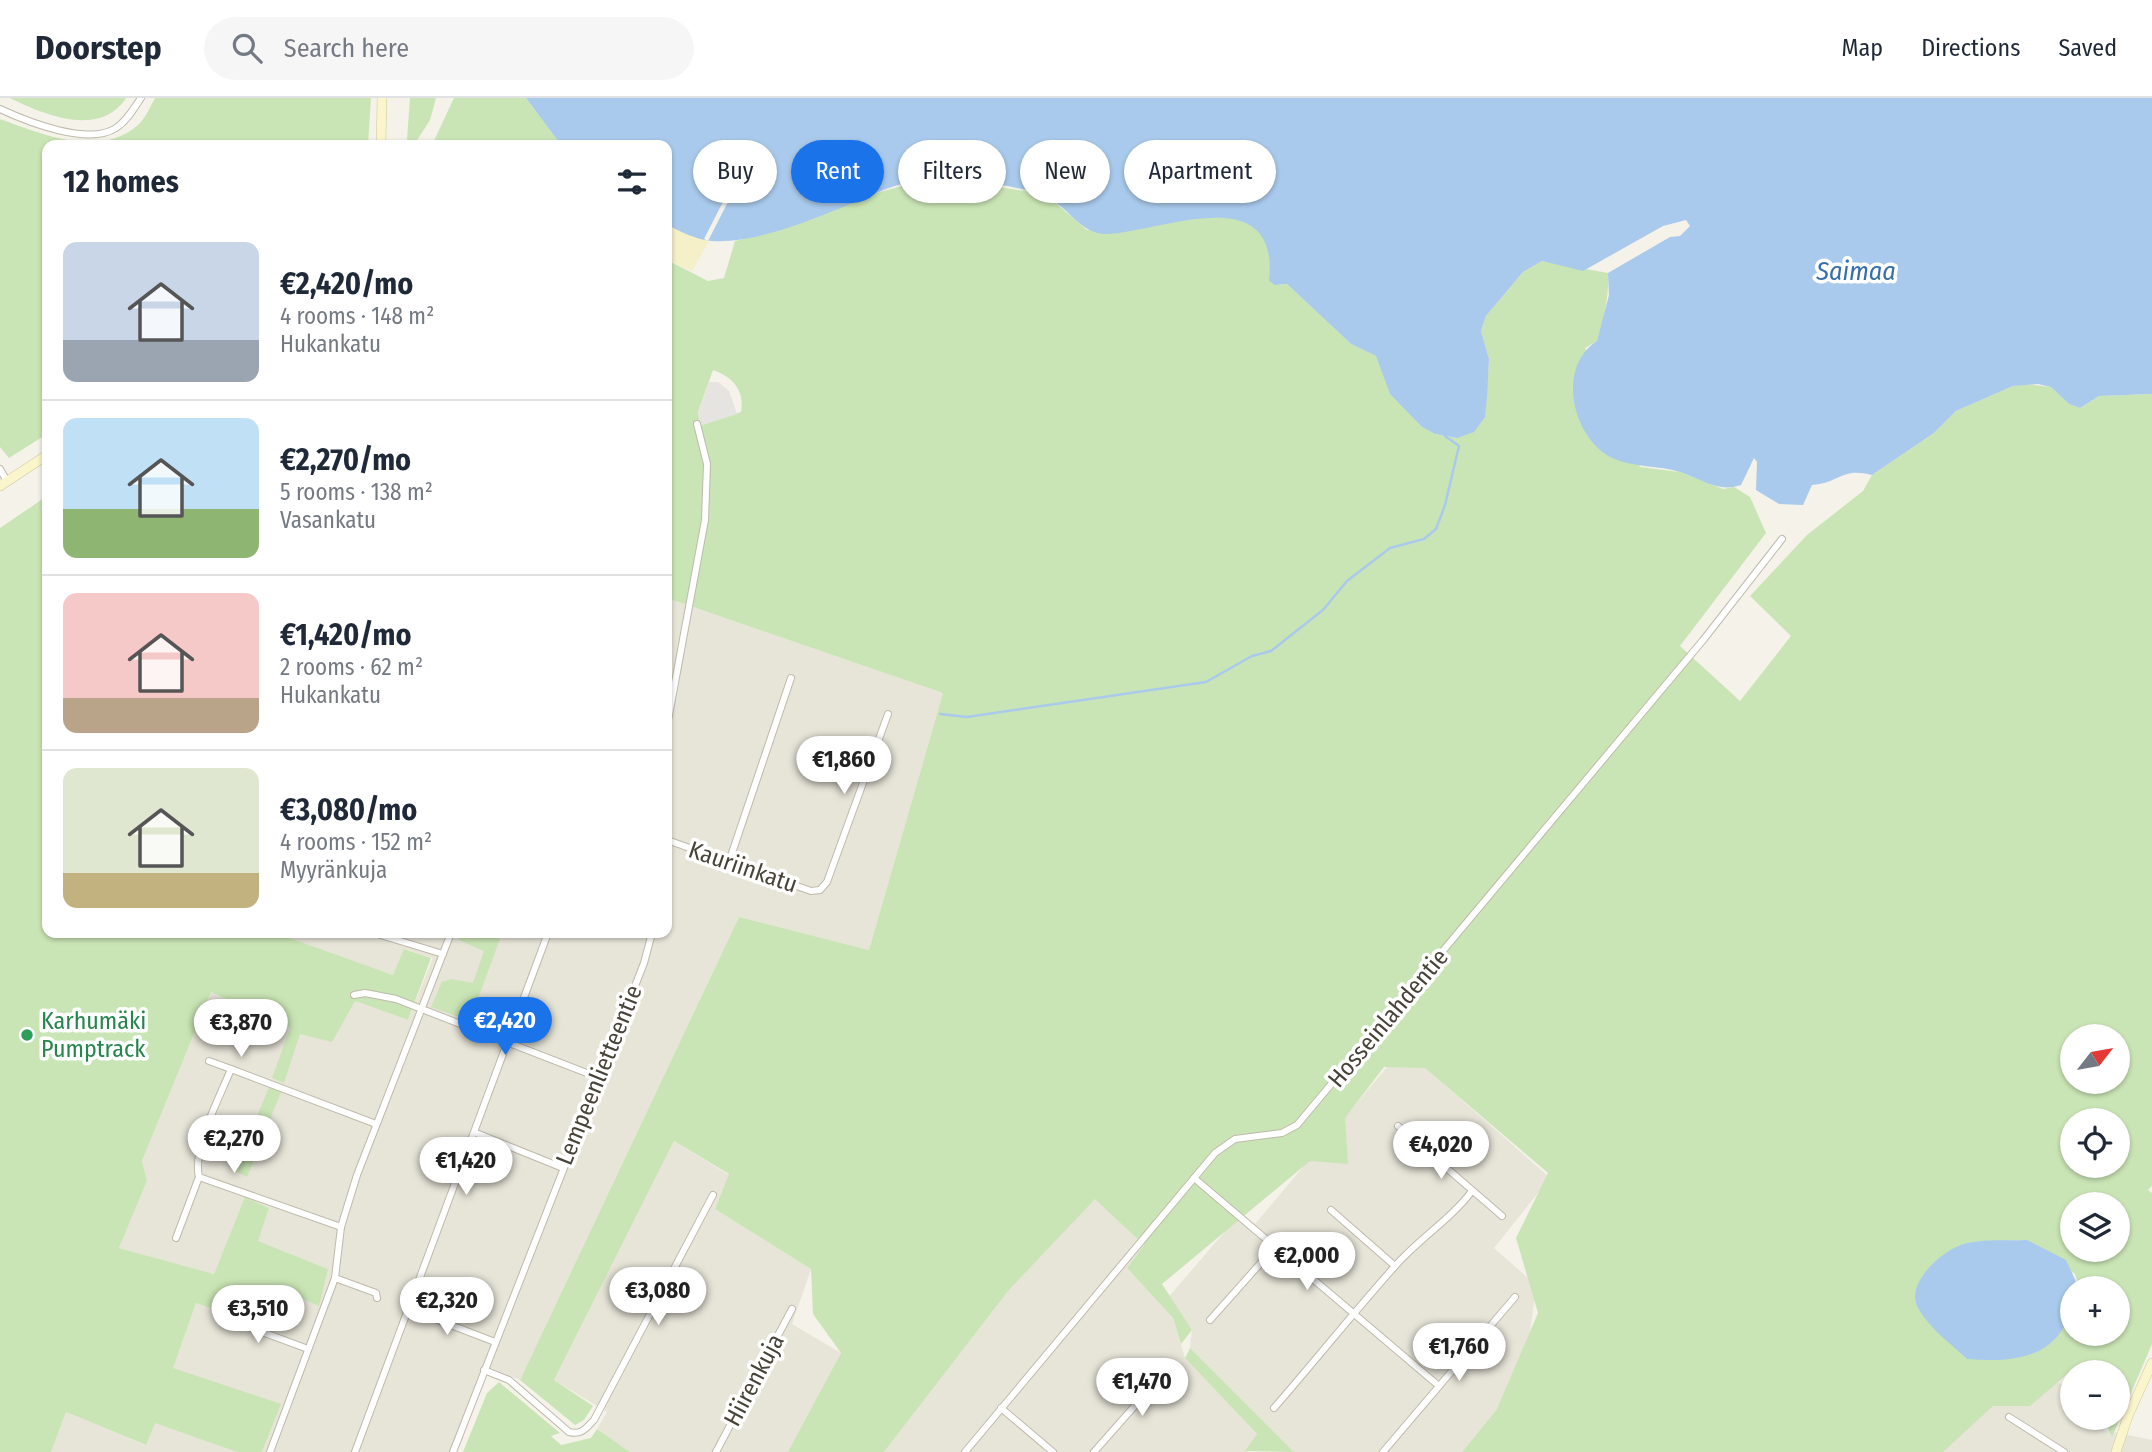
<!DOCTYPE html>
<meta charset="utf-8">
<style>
body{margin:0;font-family:"Fira Sans Condensed",sans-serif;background:#f6f6f7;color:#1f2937;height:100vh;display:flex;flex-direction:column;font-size:26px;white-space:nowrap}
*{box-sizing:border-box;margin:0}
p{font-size:23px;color:#747a83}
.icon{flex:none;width:38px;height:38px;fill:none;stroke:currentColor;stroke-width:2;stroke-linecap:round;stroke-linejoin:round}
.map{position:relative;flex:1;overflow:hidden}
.panel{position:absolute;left:42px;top:42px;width:630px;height:798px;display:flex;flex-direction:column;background:#fff;border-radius:14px;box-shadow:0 2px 5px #0004}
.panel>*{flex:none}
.hud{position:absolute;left:693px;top:42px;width:665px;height:63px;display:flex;gap:14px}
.needle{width:46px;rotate:59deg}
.buttons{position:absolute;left:2060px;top:926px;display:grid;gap:14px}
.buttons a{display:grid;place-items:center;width:70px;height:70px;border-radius:50%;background:#fff;box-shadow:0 2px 5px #0004;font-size:35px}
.price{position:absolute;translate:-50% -60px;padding:0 16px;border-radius:24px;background:#fff;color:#222;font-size:23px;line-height:46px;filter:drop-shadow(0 2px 4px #0008)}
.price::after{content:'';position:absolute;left:50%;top:42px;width:21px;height:16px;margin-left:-10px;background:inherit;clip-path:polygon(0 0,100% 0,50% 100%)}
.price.current{background:#1a73e8;color:#fff}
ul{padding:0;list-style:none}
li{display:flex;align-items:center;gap:21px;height:175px;padding:0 21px}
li+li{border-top:2px solid #e0e1e3}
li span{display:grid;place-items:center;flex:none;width:196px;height:140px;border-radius:14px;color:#555}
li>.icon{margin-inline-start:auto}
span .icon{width:84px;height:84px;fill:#fffc;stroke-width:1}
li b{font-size:30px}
h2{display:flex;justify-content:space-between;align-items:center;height:84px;padding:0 21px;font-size:30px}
.pill{padding:0 24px;border-radius:32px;background:#fff;box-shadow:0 2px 5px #0004;font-size:24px;line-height:63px}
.pill.current{background:#1a73e8;color:#fff}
header{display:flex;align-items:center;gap:42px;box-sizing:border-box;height:98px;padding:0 35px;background:#fff;border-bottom:2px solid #e0e1e3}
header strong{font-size:33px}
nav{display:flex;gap:38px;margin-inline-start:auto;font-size:24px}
.search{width:490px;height:63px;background:#f6f6f7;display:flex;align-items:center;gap:18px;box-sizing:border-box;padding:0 24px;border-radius:38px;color:#747a83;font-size:26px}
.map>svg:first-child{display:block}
.residential{fill:#e7e4d8}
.green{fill:#cae5b5;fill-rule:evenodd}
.sand{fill:#f5f0c8}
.parking{fill:#e5e4e0}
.water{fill:#a9caec}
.pier{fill:#f4f2e9}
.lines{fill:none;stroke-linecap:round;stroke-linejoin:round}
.stream{stroke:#a9caec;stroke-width:2.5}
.street-casing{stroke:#bfbaac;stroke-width:8}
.secondary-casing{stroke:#d1c89b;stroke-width:10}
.street{stroke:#fff;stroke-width:6}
.secondary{stroke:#fbf5cb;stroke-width:9}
.leisure-dot{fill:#2e9e5b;stroke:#fff;stroke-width:2.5}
.labels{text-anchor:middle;stroke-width:7;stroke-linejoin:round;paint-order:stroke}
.street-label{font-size:24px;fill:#474338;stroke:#fff}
.leisure-label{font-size:24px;fill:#27864d;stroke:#fff;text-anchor:start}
.water-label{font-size:26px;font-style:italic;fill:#376fad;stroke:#fff}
</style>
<header>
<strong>Doorstep</strong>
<div class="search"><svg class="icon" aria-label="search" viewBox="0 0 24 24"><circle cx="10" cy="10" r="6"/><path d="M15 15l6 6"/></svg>Search here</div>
<nav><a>Map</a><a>Directions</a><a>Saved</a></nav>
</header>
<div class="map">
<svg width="2152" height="1354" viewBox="0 0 2152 1354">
<rect width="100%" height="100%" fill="#f4f2e9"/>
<g class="residential">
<polygon points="667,500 943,595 869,852 739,819 520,1282 489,1269 456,1354 262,1354 280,1306 172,1271 196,1205 248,1223 296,1197 318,1207 328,1171 257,1143 269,1110 245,1100 214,1176 119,1150 147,1083 142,1063 211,894 290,930 355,903 408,922 433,860 405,851 393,877 276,835 667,835"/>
<polygon points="1403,950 1550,1080 1494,1150 1536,1187 1525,1276 1462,1354 1294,1354 1190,1250 1192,1231 1166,1202 1241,1115 1255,1126"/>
<polygon points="674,1043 729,1077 715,1111 811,1171 792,1226 841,1255 790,1354 630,1354 597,1331 607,1314 554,1282"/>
<polygon points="1095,1100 1144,1147 1127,1170 1173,1220 1185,1260 1257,1336 1246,1354 884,1354 1009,1192"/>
<polygon points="2047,1279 2072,1291 2072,1320 2097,1320 2104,1332 2152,1342 2152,1354 1942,1354 1954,1301"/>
<polygon points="66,1314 145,1347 155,1324 237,1354 51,1354"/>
</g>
<g class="green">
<path d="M 10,0 L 126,0 C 100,40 44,17 10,0 Z"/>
<path d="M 155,0 L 371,0 L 368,47 L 47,47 L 47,336 L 9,360 L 0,349 L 0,21 C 42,36 99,61 138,27 C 145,21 150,9 155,0 Z"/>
<polygon points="410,0 436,0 430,22 414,47 407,41"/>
<polygon points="454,0 526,0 561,47 432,47"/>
<path d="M 945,81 L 1025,93 L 1050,100 L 1087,132 C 1099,132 1112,133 1125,132 C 1160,129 1234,103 1261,135 C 1270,145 1271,173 1275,187 L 1287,186 L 1351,246 L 1376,258 L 1407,313 L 1422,329 L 1435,336 L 1457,340 L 1488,277 L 1489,261 L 1481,233 L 1486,218 L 1523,174 L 1542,163 L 1608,175 C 1609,199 1604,221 1597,243 L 1585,250 L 1640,369 L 1680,374 L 1723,391 L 1734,389 L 1750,399 L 1766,435 L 1680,548 L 1740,603 L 1791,538 L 1750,498 L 1807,437 L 1863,393 L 1872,377 L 1934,335 L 1956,313 L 2013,288 L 2027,286 L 2051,289 L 2069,306 L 2080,310 L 2099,298 L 2152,296 L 2152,1088 L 2148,1092 L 2152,1095 L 2152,1246 L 2112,1339 L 2103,1320 L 2118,1320 L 2118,1274 L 2082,1274 L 2078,1267 L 2030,1308 L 1993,1308 L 1943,1354 L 1462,1354 L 1497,1311 L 1538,1215 L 1516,1140 L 1548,1075 L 1425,970 L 1384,969 L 1345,1020 L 1348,1066 L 1310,1063 L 1162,1186 L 1192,1232 L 1181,1246 L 1173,1220 L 1127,1170 L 1144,1147 L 1095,1101 L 1009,1192 L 884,1354 L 788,1354 L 841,1255 L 813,1216 L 811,1171 L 715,1111 L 729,1076 L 674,1043 L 554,1282 L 593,1308 L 584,1322 L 575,1327 L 520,1282 L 739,819 L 869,852 L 943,595 L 667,500 L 667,162 L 708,183 L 724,180 L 735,143 C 807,128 872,86 945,81 ZM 713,272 C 733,279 745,293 741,314 L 700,327 L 698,314 ZM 2072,938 L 2118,938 L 2118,984 L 2072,984 ZM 2072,1022 L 2118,1022 L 2118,1068 L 2072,1068 ZM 2072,1106 L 2118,1106 L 2118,1152 L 2072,1152 ZM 2027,1142 L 2075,1176 L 2079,1190 L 2118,1190 L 2118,1236 L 2072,1236 L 2072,1216 L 2055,1239 L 1969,1144 Z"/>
<polygon points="47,398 47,835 276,835 393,877 404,851 431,860 408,922 355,903 332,944 300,936 284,985 272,980 290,930 211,894 142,1063 147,1083 119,1150 214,1176 245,1099 269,1110 258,1143 328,1171 319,1208 296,1198 248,1223 196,1205 173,1270 281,1306 262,1354 237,1354 155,1325 146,1347 66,1314 51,1354 0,1354 0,430"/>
<polygon points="461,835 502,835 470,923 431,909 442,884 452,881 473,885 484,853 459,842"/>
<polygon points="269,989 281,994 247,1079 235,1073"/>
<polygon points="1190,1250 1294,1354 1245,1353 1257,1336 1185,1260"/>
<polygon points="499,1284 560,1335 551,1338 561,1347 591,1340 597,1331 630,1354 463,1354 487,1295"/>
</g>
<polygon class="sand" points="667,127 709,143 692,173 667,162"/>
<polygon class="parking" points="709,284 718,284 729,293 737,316 700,328 698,314"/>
<g class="water">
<path d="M 526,0 L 2152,0 L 2152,296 L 2099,298 L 2080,310 L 2069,306 L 2051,289 L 2038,286 L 2013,288 L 1956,313 L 1934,335 L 1872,377 C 1841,369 1840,385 1812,387 L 1803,407 L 1779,406 L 1756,392 L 1757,364 L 1754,360 L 1741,387 C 1719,395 1701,381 1680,374 C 1658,367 1635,370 1612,360 C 1572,340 1556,269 1597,243 L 1609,197 L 1608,175 L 1670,139 L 1680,138 L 1690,128 L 1686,122 L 1663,128 L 1583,173 L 1542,163 L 1523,174 L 1486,218 L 1481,233 L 1489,261 L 1487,299 L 1485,319 L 1474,334 L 1457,340 L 1435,336 L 1422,329 L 1390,296 L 1376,258 L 1351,246 L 1287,186 L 1275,187 L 1269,183 C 1280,80 1163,133 1108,136 C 1082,137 1071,113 1051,101 C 1028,87 947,79 920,82 C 897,85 876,95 855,104 C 814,121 755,146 712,143 C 696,142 680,133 667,127 L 667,47 L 561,47 Z"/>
<path d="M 2027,1142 L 2066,1162 L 2079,1190 L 2072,1190 C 2072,1256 2022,1266 1967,1261 C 1951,1246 1929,1230 1918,1210 C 1904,1185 1944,1150 1967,1145 C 1986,1141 2008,1143 2027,1142 Z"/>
</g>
<polygon class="pier" points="725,81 743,90 738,101 731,98 708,143 704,141 727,96 719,92"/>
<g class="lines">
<polyline class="stream" points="940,616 967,619 1206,584 1252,558 1271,553 1323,512 1347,483 1390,450 1424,441 1436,431 1445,407 1459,348 1445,338"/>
<defs>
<g id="street">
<path d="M 0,11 C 28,24 88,48 116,30 C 127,23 134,10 141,0"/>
<polyline points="0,371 7,383"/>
<polyline points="667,628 705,422 707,366 697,326"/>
<polyline points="667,742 811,793 820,792 827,784 888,616"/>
<polyline points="729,764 791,580"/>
<polyline points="374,835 443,856"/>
<polyline points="354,897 365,895 396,901 597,979"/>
<polyline points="209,963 231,971"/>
<polyline points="1398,1028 1502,1118"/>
<polyline points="476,1035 563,1070"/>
<path d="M 199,1079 C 192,1050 220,999 231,971 L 376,1026"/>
<polyline points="1194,1080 1439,1288"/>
<polyline points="1331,1112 1395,1168"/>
<polyline points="176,1140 199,1079 341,1129"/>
<polyline points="335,1180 376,1195 377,1200"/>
<polyline points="409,1211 495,1244"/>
<polyline points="219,1218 308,1251"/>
<polyline points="1210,1222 1275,1149"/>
<path d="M 484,1272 L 509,1282 L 569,1334 C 582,1337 585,1331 594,1322 L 713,1097"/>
<polyline points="1001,1310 1053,1354"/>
<path d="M 1274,1310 C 1315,1263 1354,1214 1396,1167 C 1420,1140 1450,1122 1472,1093"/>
<polyline points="2009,1319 2064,1354"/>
<polyline points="270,1354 335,1180 341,1129 357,1077 451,835"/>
<polyline points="355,1354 548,835"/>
<polyline points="453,1354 644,865 652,835"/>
<polyline points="716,1354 792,1211"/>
<polyline points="965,1354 1215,1055 1235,1041 1282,1035 1297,1027 1704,541 1782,441"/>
<polyline points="1094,1354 1169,1269"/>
<polyline points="1383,1354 1515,1199"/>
</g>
<g id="secondary">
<polyline points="381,47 382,0"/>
<polyline points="0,388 47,357"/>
<polyline points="2116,1354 2128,1318 2152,1265"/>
</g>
</defs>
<use href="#street" class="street-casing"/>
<use href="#secondary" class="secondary-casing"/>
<use href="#street" class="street"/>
<use href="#secondary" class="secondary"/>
</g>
<circle class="leisure-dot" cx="27" cy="937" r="7"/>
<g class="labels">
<g class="street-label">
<text transform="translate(743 769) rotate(19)" y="8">Kauriinkatu</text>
<text transform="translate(1388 920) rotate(-50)" y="8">Hosseinlahdentie</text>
<text transform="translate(599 977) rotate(-68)" y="8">Lempeenlietteentie</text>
<text transform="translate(754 1282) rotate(-62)" y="8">Hiirenkuja</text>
</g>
<g class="leisure-label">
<text x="41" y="931">Karhumäki<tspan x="41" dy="28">Pumptrack</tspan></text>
</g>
<g class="water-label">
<text x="1856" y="182">Saimaa</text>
</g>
</g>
</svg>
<div class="buttons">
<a><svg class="needle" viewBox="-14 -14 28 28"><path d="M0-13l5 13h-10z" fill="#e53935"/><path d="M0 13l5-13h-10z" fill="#747a83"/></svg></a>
<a><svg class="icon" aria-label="locate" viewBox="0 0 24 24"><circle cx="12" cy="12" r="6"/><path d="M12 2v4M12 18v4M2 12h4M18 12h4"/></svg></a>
<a><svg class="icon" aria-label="layers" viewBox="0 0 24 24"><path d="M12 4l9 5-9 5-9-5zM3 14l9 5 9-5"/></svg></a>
<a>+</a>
<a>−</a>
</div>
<b class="price" style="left:844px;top:698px">€1,860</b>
<b class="price current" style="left:505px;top:959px">€2,420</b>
<b class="price" style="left:241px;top:961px">€3,870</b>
<b class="price" style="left:234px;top:1077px">€2,270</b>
<b class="price" style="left:1441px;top:1083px">€4,020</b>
<b class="price" style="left:466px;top:1099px">€1,420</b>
<b class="price" style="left:1307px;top:1194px">€2,000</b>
<b class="price" style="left:658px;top:1229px">€3,080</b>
<b class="price" style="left:447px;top:1239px">€2,320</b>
<b class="price" style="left:258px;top:1247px">€3,510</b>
<b class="price" style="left:1459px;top:1285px">€1,760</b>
<b class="price" style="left:1142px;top:1320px">€1,470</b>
<div class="hud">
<a class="pill">Buy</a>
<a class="pill current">Rent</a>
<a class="pill">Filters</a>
<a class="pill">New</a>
<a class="pill">Apartment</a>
</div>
<section class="panel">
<h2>12 homes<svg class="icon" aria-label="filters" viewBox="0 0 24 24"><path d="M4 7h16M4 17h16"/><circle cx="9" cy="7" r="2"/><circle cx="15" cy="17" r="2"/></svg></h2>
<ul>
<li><span style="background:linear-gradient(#c9d6e8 70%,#9aa5b1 0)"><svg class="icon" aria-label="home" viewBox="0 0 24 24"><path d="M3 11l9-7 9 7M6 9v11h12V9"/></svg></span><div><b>€2,420/mo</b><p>4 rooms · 148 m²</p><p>Hukankatu</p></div></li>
<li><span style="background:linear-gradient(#bfe0f5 65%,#8fb573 0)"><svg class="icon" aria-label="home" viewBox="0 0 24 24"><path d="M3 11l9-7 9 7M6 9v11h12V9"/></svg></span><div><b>€2,270/mo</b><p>5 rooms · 138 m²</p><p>Vasankatu</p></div></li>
<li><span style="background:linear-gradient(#f6c9c9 75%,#b9a48a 0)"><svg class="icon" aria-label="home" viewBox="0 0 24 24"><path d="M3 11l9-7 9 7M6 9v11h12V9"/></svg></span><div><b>€1,420/mo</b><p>2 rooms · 62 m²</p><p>Hukankatu</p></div></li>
<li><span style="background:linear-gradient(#dfe7d0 75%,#c2b280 0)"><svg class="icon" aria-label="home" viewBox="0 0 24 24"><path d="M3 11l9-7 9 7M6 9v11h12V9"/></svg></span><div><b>€3,080/mo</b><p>4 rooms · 152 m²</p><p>Myyränkuja</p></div></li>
</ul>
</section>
</div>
